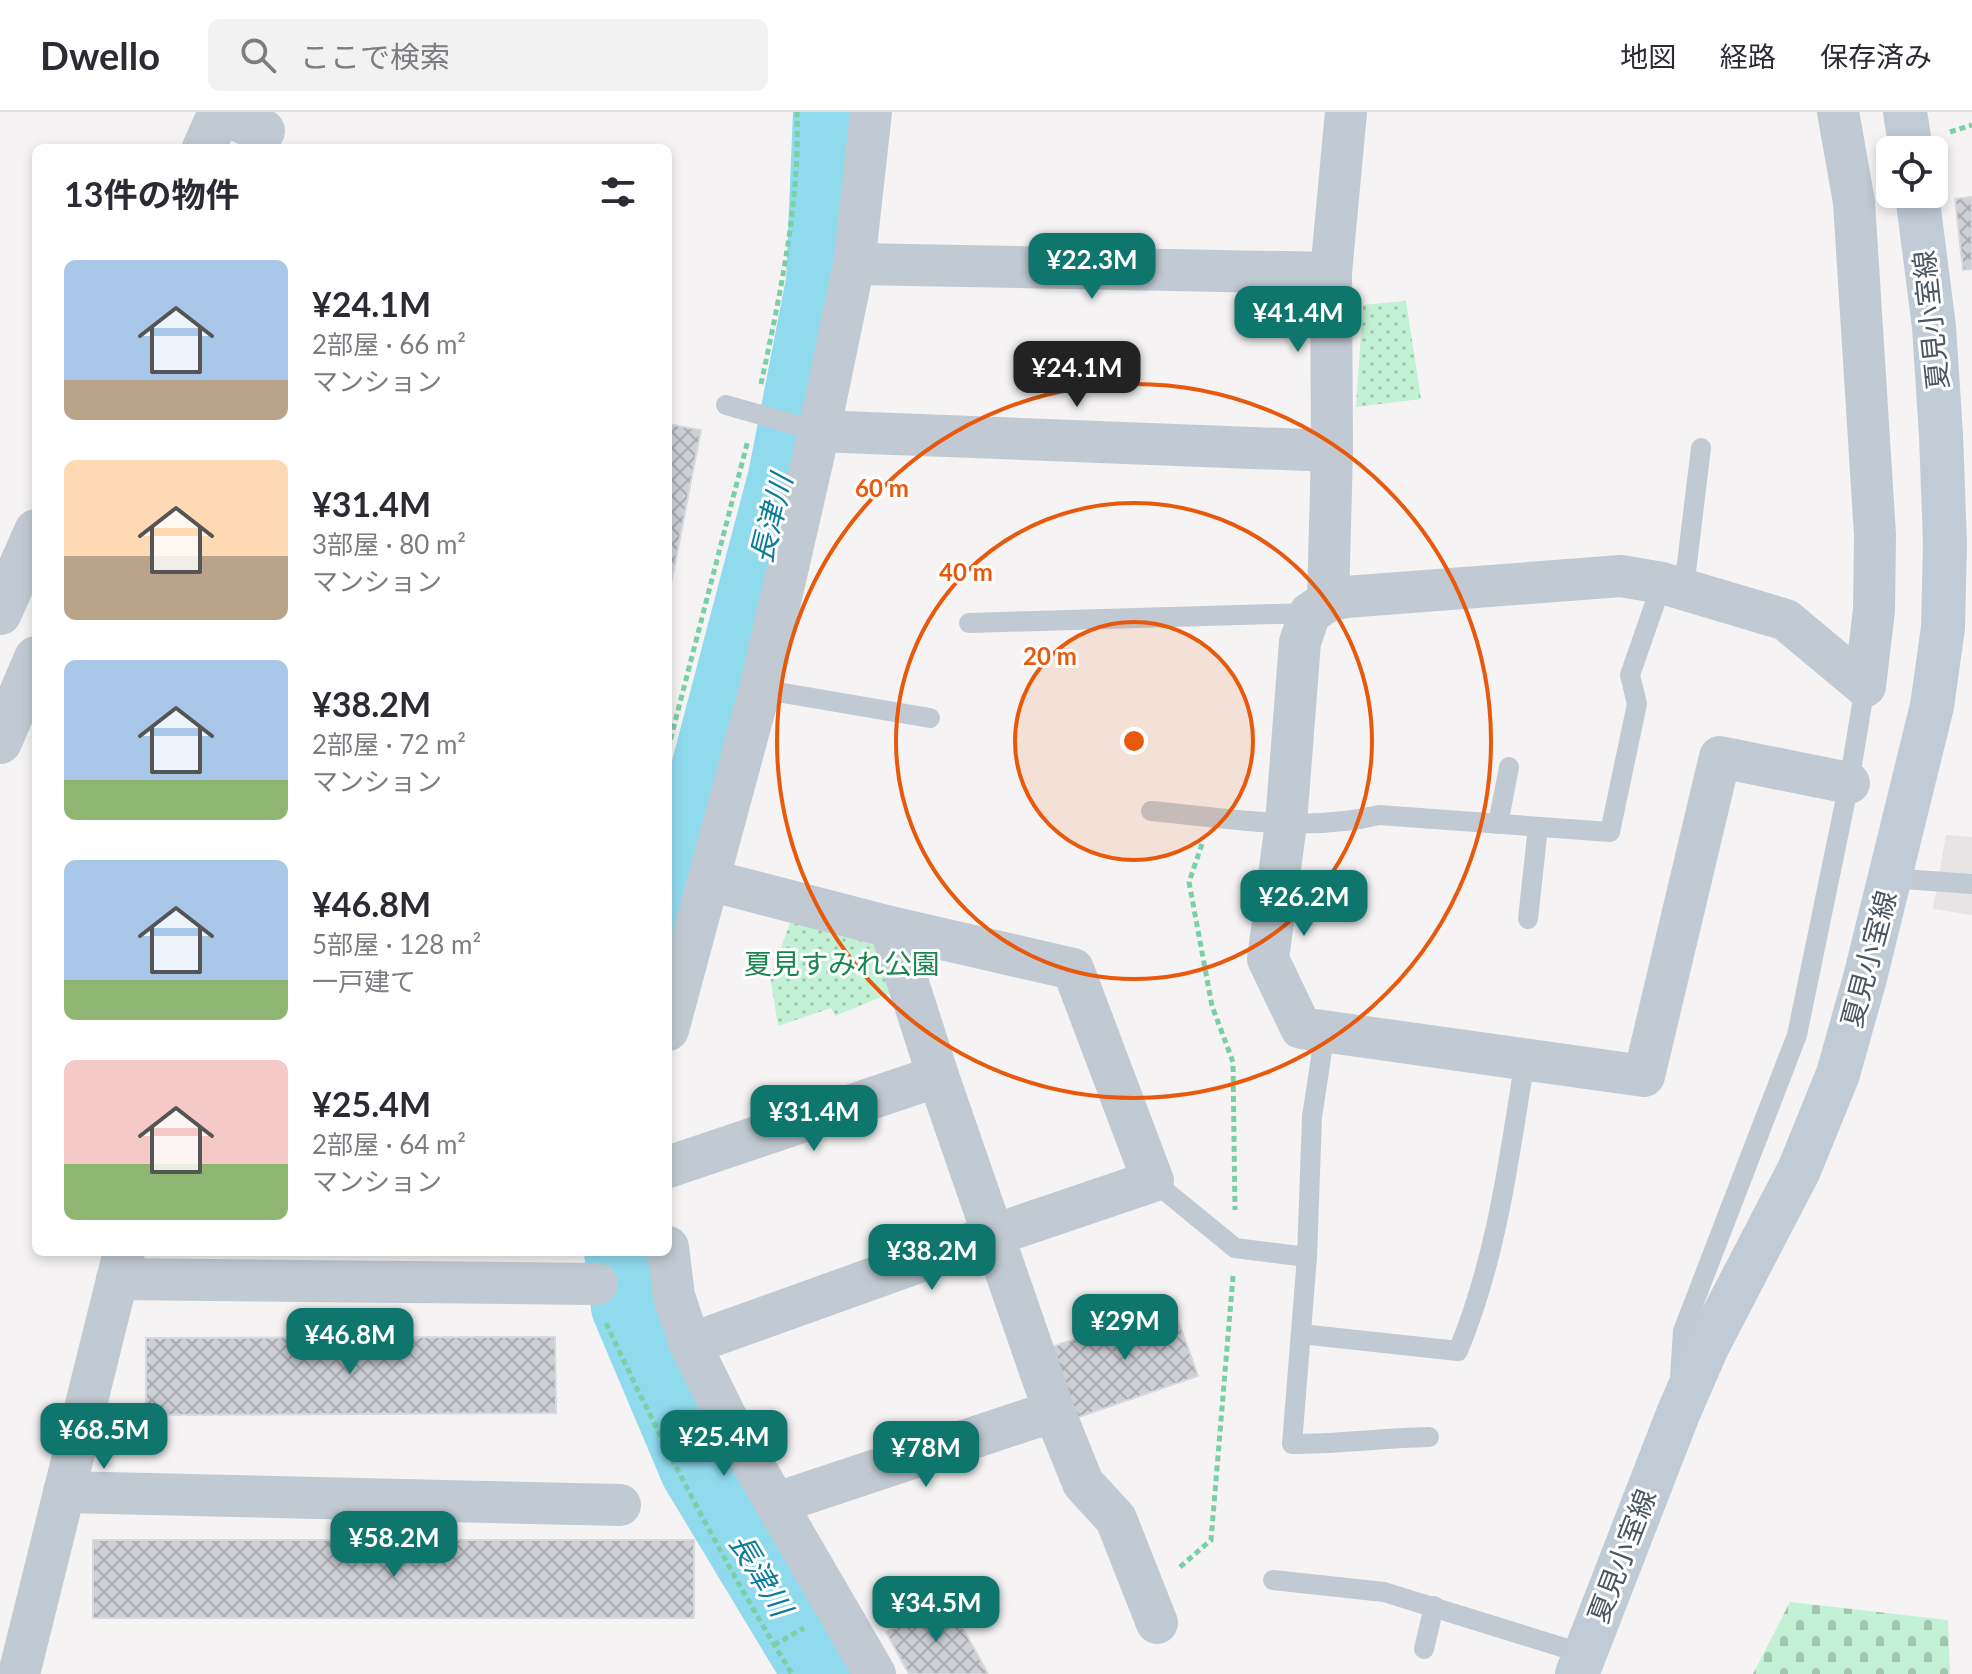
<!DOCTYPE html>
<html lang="ja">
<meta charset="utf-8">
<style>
body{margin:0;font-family:Lato,"Noto Sans JP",sans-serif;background:#f2f2f3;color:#2b2b33;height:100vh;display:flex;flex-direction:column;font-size:30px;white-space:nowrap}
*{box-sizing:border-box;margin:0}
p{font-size:26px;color:#7c7c81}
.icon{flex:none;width:44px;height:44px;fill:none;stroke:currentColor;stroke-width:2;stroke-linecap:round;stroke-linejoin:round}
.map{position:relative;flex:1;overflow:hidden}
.panel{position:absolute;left:32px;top:32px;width:640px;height:1112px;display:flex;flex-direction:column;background:#fff;border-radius:12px;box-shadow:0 4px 12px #0003}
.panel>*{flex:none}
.controls{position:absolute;left:1876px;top:24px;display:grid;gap:16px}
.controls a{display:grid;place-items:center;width:72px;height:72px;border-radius:12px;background:#fff;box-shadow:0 4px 12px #0003;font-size:40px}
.price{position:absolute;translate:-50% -68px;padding:0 18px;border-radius:16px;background:#0f766e;color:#fff;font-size:26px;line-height:52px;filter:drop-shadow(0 2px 4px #0008)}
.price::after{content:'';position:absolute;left:50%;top:48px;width:24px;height:18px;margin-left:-12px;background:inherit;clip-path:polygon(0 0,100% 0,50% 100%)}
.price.selected{background:#222;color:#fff}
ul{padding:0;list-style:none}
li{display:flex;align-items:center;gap:24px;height:200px;padding:0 32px}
li span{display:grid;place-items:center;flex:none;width:224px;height:160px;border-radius:12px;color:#555}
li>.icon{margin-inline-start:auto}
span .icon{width:96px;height:96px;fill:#fffc;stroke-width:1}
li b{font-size:34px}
h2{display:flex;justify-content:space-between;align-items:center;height:96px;padding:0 32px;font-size:34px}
header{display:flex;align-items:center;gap:48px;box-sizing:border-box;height:112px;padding:0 40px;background:#fff;border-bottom:2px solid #e1e1e2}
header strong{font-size:38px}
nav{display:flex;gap:44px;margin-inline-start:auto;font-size:28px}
.search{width:560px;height:72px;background:#f2f2f3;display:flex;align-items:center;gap:20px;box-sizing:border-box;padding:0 28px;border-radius:12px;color:#7c7c81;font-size:30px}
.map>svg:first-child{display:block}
.education{fill:#e6e4e5}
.grass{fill:url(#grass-dots)}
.cemetery{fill:url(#cemetery-stones)}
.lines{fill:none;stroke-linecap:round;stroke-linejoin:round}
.river{stroke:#90daee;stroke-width:72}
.building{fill:url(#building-cross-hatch);stroke:#d7d9de;stroke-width:2}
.path{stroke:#7ad0a6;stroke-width:5;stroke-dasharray:6 4;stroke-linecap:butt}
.service{stroke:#c1cad2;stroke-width:20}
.minor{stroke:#c1cad2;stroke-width:42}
.tertiary{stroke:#c1cad2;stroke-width:44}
.secondary{stroke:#c1cbd6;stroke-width:44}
.ring{fill:none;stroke:#e8590c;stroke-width:4}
.labels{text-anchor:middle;stroke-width:6;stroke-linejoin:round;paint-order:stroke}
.street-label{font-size:28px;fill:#4a5661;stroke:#fff}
.park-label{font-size:28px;fill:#17864f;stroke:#fff}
.water-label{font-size:30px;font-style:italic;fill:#0c7c9b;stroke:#fff}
.centre{fill:#e8590c;stroke:#fff;stroke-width:4}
.ring-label{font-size:24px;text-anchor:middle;font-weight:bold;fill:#e8590c;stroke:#fff;stroke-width:6;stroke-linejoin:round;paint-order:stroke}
</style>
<header>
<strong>Dwello</strong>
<div class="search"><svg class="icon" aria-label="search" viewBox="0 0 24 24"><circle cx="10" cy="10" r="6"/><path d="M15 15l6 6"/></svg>ここで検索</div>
<nav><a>地図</a><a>経路</a><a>保存済み</a></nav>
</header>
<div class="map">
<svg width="1972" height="1562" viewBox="0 0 1972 1562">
<defs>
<pattern id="grass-dots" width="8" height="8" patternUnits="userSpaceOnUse" patternTransform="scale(2)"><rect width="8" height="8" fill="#c3f1d5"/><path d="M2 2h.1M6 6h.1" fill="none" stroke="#a0c6b0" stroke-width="1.8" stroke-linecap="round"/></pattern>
<pattern id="cemetery-stones" width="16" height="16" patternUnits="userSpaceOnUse" patternTransform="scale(2)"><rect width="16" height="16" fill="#c3f1d5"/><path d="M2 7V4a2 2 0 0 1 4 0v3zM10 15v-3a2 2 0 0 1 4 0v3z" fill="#a0c6b0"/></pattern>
<pattern id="building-cross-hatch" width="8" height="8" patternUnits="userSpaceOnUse" patternTransform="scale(2)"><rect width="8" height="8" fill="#cdcfd5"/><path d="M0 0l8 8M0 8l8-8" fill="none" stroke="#a8abb0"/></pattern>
</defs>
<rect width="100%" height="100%" fill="#f5f3f3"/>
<polygon class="education" points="1946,723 1972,725 1972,803 1933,797"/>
<g class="grass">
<polygon points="1406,189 1421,287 1356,295 1363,193"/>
<polygon points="791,809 882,816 898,878 835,904 831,896 778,914 770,864"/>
</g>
<polygon class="cemetery" points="1790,1490 1948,1508 1950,1562 1753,1562"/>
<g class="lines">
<g class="river">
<polyline points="668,805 784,365 822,170 829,0"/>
<polyline points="620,1140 627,1195 696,1358 819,1562"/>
</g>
</g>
<g class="building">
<polygon points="1972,85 1972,157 1963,158 1955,87"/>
<polygon points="668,312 701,318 668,487"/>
<polygon points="1173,1194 1198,1264 1076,1306 1052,1235"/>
<polygon points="555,1225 556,1301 146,1303 146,1226"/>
<rect x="93" y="1428" width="601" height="78"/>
<polygon points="947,1487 988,1562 909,1562 886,1520"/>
</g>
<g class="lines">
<g class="path">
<polyline points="1950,20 1972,13"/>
<path d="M 761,272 C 780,183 800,91 797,0"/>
<polyline points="668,637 748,328"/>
<polyline points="1202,732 1189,770 1212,894 1233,950 1235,1098"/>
<path d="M 606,1211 C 662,1331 723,1450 792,1562"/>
<polyline points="1180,1455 1211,1428 1233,1164"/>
<polyline points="774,1533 804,1516"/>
</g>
<g class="service">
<polyline points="726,293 817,319"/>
<polyline points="1684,476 1701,336"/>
<polyline points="969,511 1310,501"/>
<polyline points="760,577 930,606"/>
<path d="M 1151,699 C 1226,706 1305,721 1379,703 L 1610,720 L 1637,592 L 1630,563 L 1662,471"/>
<polyline points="1498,712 1509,655"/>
<polyline points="1890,766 1972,772"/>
<polyline points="1528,807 1538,715"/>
<path d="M 1325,919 L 1312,1005 L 1307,1145 L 1292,1332 C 1338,1332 1383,1326 1429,1325"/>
<polyline points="1153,1069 1235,1136 1307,1145"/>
<path d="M 1301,1222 L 1458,1239 C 1497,1145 1509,1047 1525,947"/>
<polyline points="1680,1266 1683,1219 1797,923 1849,671 1865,574"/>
<polyline points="1273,1468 1384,1480 1584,1542"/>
<polyline points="1424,1537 1434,1494"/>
</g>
<g class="minor">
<polyline points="1838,0 1854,90 1875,423 1874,498 1865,574"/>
<polyline points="854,152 1331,161"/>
<polyline points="817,319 1332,339"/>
<polyline points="1328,489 1332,339 1331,161 1346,0"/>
<polyline points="1849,671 1720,645 1644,964 1301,916 1268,847 1286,711 1300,530 1310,501 1328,489 1346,485 1621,464 1662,471 1786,508 1865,574"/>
<polyline points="890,815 938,964 1054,1299 1083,1371 1116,1407 1157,1511"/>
<polyline points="668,918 760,577 819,320 854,152 871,0"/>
<polyline points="668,1055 938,964"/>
<polyline points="668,1135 674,1184 690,1232 728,1309 875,1562"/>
<polyline points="117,1167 597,1172"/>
<polyline points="690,1232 994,1123 1153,1069 1073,857 890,815 709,768"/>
<polyline points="64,1380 620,1393"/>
<polyline points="777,1391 1054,1299"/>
<polyline points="19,1562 124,1140"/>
</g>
<g class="tertiary">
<polyline points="221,0 263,19"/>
<polyline points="204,36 220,0"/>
<polyline points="0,501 36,419"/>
<polyline points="0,630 36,546"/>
</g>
<g class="secondary">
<polyline points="1905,0 1911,38"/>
<polyline points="1577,1562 1678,1302 1707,1235 1799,1058 1838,962 1865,866 1932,594 1943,516 1945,431 1941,323 1934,215 1917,82"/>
</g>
</g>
<circle cx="1134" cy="629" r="119" fill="#e8590c" fill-opacity=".12"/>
<g class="ring">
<circle cx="1134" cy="629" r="119"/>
<circle cx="1134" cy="629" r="238"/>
<circle cx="1134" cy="629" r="357"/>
</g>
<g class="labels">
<g class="street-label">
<text transform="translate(1931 208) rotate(-96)" y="10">夏見小室線</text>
<text transform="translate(1869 847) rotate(-75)" y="10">夏見小室線</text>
<text transform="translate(1622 1444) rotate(-69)" y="10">夏見小室線</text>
</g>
<g class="park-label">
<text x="842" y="862">夏見すみれ公園</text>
</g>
<g class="water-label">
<text transform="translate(772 407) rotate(-76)" y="10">長津川</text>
<text transform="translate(760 1463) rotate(59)" y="10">長津川</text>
</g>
</g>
<circle cx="1134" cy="629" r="12" class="centre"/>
<g class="ring-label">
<text x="882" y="385">60 m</text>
<text x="966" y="469">40 m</text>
<text x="1050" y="553">20 m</text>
</g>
</svg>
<div class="controls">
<a><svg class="icon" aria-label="locate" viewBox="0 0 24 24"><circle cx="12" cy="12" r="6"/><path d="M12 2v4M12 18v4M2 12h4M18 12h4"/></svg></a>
</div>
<b class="price" style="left:1092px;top:189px">¥22.3M</b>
<b class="price" style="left:1298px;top:242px">¥41.4M</b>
<b class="price selected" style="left:1077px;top:297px">¥24.1M</b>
<b class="price" style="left:1304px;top:826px">¥26.2M</b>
<b class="price" style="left:814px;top:1041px">¥31.4M</b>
<b class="price" style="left:932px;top:1180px">¥38.2M</b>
<b class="price" style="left:1125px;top:1250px">¥29M</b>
<b class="price" style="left:350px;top:1264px">¥46.8M</b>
<b class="price" style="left:104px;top:1359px">¥68.5M</b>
<b class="price" style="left:724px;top:1366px">¥25.4M</b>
<b class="price" style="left:926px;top:1377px">¥78M</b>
<b class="price" style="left:394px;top:1467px">¥58.2M</b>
<b class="price" style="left:936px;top:1532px">¥34.5M</b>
<section class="panel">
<h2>13件の物件<svg class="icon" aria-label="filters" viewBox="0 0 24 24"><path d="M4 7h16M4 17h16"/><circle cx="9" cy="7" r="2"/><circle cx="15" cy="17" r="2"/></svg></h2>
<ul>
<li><span style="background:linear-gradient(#a9c7e8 75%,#b9a48a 0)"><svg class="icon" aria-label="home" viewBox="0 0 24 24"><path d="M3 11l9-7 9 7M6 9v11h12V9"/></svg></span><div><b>¥24.1M</b><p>2部屋 · 66 m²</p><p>マンション</p></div></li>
<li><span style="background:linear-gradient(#ffd9b3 60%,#b9a48a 0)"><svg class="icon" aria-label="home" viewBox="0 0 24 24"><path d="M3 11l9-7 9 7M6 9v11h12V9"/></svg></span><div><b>¥31.4M</b><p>3部屋 · 80 m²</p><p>マンション</p></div></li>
<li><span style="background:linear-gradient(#a9c7e8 75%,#8fb573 0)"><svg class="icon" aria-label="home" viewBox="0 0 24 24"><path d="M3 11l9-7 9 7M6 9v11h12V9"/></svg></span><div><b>¥38.2M</b><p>2部屋 · 72 m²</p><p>マンション</p></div></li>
<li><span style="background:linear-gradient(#a9c7e8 75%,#8fb573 0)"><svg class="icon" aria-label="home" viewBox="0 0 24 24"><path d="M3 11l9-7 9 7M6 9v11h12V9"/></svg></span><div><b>¥46.8M</b><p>5部屋 · 128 m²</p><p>一戸建て</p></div></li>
<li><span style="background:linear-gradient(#f6c9c9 65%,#8fb573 0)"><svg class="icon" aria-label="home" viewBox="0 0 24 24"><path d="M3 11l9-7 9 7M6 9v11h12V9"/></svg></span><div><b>¥25.4M</b><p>2部屋 · 64 m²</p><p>マンション</p></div></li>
</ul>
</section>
</div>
